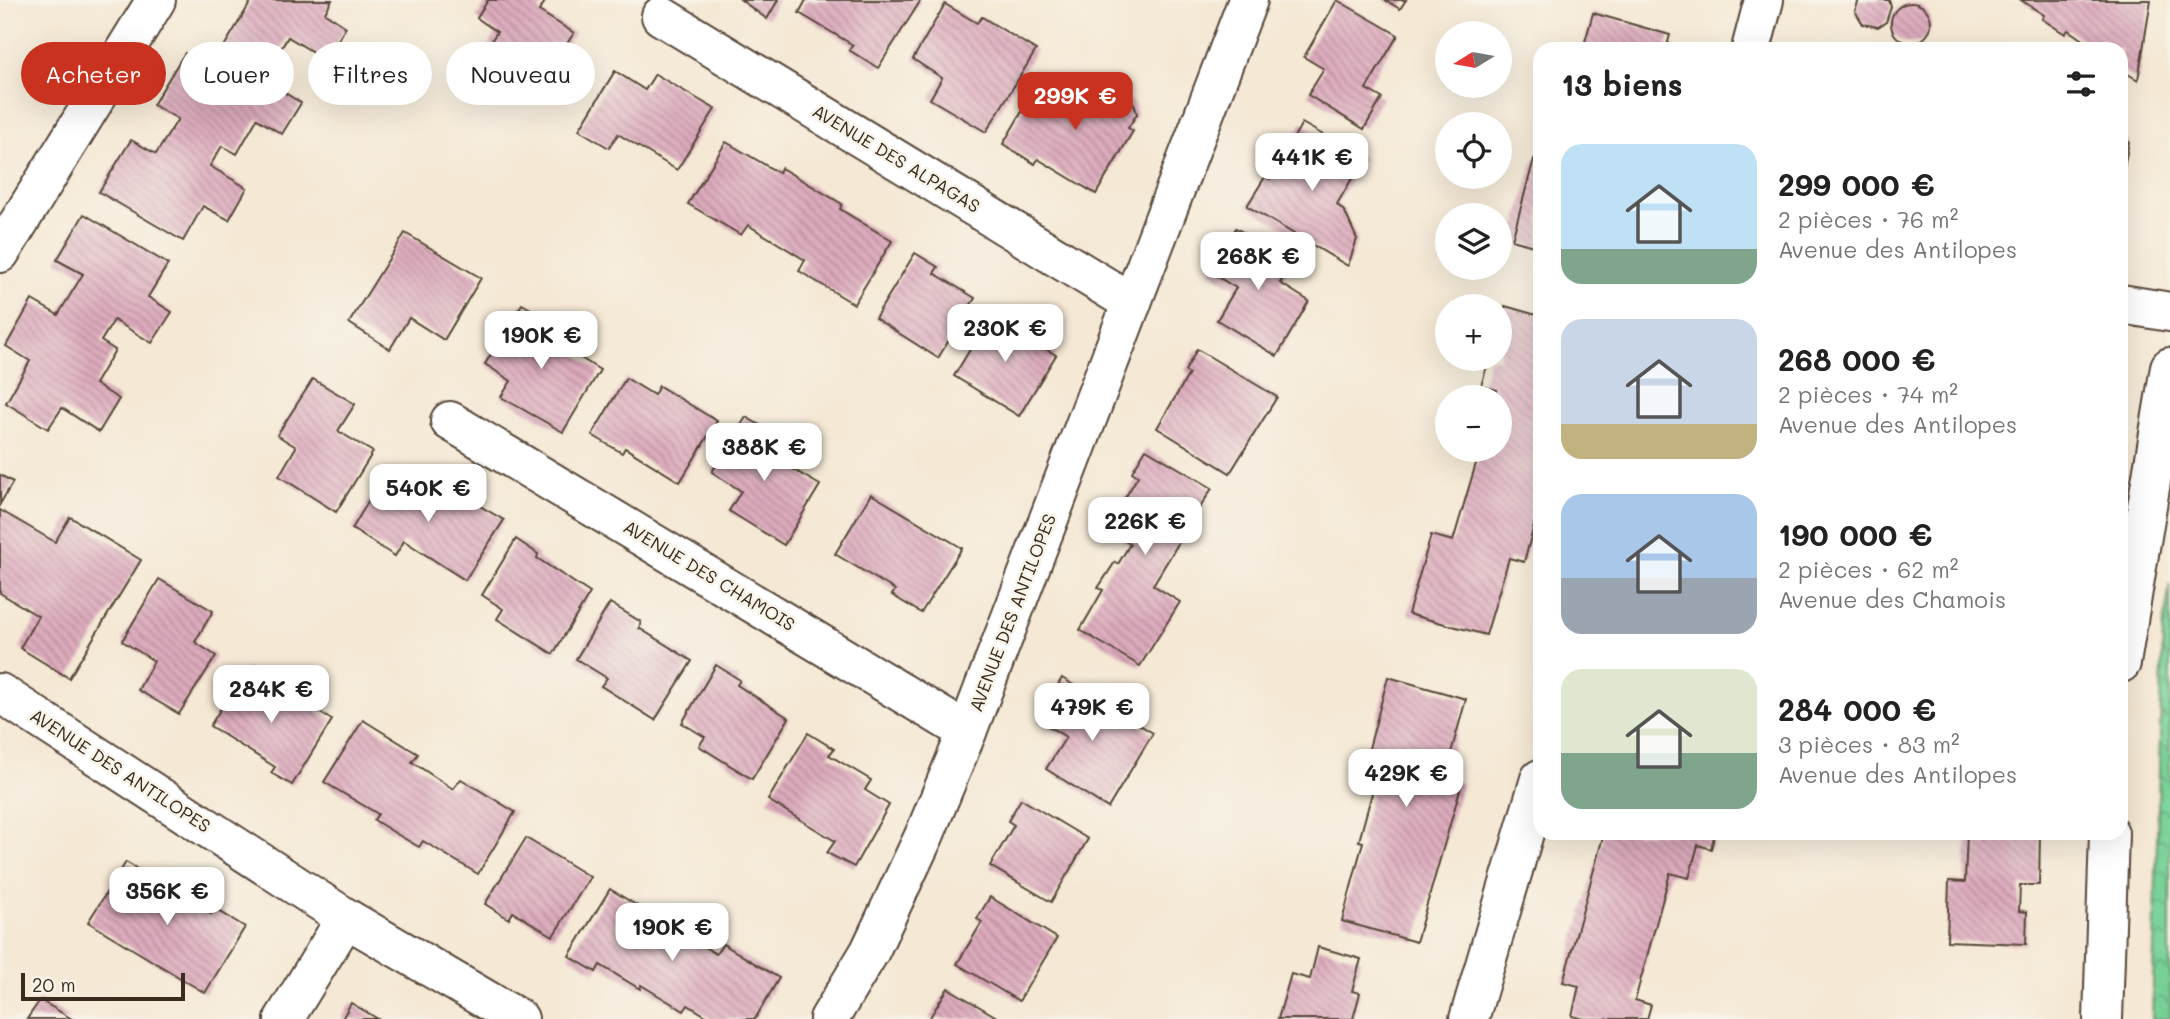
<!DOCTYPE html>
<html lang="fr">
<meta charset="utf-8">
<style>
body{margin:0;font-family:Mali,sans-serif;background:#f2f2f2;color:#222;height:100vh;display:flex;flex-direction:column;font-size:26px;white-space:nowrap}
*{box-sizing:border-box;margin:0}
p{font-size:23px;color:#767676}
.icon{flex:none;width:38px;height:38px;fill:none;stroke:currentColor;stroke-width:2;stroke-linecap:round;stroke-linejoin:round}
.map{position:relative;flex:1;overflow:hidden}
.sheet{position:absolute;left:1533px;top:42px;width:595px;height:798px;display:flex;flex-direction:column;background:#fff;border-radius:21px;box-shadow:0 7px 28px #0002}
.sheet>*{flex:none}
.guide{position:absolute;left:21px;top:42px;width:665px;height:63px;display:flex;gap:14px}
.needle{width:46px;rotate:259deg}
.fabs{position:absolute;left:1435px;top:21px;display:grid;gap:14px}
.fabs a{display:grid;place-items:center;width:77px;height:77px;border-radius:50%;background:#fff;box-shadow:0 7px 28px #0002;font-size:35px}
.scale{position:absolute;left:21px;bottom:18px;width:164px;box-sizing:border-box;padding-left:7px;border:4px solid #3b2a1e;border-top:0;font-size:19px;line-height:24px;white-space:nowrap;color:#3b2a1e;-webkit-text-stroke:5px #f7f3e8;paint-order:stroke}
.price{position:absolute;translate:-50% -60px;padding:0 16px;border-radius:14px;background:#fff;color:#222;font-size:23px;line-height:46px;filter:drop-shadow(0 2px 4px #0008)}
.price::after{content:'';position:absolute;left:50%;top:42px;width:21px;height:16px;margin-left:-10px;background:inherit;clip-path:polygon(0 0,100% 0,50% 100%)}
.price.active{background:#c8321e;color:#fff}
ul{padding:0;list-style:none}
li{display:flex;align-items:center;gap:21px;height:175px;padding:0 28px}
li span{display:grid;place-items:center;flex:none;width:196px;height:140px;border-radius:21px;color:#555}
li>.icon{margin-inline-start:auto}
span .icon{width:84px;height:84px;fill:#fffc;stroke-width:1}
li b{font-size:30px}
h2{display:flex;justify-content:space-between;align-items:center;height:84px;padding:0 28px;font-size:30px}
.tag{padding:0 24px;border-radius:32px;background:#fff;box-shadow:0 7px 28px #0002;font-size:24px;line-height:63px}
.tag.active{background:#c8321e;color:#fff}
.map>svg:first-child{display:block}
.park{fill:url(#park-crowns);stroke:#597e5a;stroke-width:2}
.building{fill:url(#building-back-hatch)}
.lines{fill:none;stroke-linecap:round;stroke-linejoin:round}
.street-casing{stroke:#574639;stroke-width:42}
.street{stroke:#fff;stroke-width:38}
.labels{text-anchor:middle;stroke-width:5;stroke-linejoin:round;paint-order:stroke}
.street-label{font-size:18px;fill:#3b2a1e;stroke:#f7f3e8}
</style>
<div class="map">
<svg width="2170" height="1019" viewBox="0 0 2170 1019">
<defs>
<pattern id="park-crowns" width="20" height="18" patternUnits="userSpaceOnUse" patternTransform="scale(1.75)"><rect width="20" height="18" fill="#77d197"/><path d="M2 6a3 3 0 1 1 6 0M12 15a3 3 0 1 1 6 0" fill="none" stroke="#63aa7b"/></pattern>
<pattern id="building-back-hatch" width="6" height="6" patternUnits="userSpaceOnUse" patternTransform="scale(1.75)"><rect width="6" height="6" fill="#ddabbd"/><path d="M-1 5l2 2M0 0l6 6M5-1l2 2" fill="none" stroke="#b48b99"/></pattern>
</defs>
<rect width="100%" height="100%" fill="#f7f3e8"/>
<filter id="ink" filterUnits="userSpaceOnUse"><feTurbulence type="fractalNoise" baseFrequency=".0143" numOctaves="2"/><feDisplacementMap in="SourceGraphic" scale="14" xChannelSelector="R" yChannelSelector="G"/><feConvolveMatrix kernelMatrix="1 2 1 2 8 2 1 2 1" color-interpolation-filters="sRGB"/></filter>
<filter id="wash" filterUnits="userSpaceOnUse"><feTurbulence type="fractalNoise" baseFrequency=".00686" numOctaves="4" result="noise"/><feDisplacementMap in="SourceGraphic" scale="28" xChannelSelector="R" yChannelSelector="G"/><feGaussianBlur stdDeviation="1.57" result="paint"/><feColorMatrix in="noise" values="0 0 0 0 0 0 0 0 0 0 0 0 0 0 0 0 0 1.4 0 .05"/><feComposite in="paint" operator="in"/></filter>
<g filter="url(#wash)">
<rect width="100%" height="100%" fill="#f5e8d4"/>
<polygon class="park" points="2170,584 2170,1019 2152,1019 2163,629"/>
<g id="blocks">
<g class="building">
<polygon points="252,0 332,0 325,13 346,27 326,60 288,37 263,79 301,103 282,134 257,119 237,154 222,146 210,166 247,188 229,220 203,206 183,241 99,192 131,140 156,154 178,119 153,105 179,62 185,53 211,68"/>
<polygon points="488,0 546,0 539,11 574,33 533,95 478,61 497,32 477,18"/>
<polygon points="741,0 778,0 767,19"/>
<polygon points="806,0 921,0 878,68 849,50 853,45 799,13"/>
<polygon points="1337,0 1398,35 1366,89 1382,98 1364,129 1308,95 1324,69 1304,57"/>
<polygon points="1385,0 1406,0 1400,9"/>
<polygon points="1859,0 1889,0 1891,7 1886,22 1878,27 1863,24 1855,11"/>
<polygon points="2021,0 2151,0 2138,80 2121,70 2121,49 2088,49 2090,45 2068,30 2065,34 2042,19 2044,15"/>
<circle cx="1911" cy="23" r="20"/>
<polygon points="945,4 977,23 982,17 1036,50 986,132 930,99 942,78 913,59"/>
<polygon points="1593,13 1670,35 1666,49 1583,49"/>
<polygon points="615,71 645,90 655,74 715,109 677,170 618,134 609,148 579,130"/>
<polygon points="1094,79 1134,104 1137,114 1128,128 1133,131 1096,194 1038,159 1035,164 1003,144 1037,86 1068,105 1082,82"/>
<polygon points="1302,123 1364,158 1337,204 1345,212 1357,239 1348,266 1247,206 1265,177 1270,179"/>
<polygon points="2121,136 2129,142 2122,179 2121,179"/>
<polygon points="726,142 779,173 781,168 812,186 842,204 840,209 892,241 854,304 799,271 805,260 748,225 741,235 688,204"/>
<polygon points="1534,159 1540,161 1540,248 1512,240"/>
<polygon points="84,214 168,264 148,297 172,312 152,343 114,320 101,341 115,350 95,384 119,399 99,432 62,408 48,429 6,403 30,361 6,346 32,300 58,315 83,274 57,260"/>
<polygon points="1236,228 1294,262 1280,283 1309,301 1277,356 1217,320 1236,288 1210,272"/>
<polygon points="405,233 481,278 444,340 409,318 390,349 349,323"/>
<polygon points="915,253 938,267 934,273 975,298 938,358 875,318"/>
<polygon points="522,304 550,320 541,333 600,370 563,432 501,397 511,381 485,364"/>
<polygon points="1505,306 1540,316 1540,504 1524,562 1509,558 1486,635 1408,614 1431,535 1453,541 1480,450 1500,450 1500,397 1495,397 1497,390 1481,386 1489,359 1500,359 1500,323"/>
<polygon points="994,310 1016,323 1012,329 1056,355 1019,416 954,376"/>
<polygon points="1197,349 1277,397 1230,473 1157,428 1189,374 1185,371"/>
<polygon points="626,378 654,395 659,386 717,421 680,482 625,448 622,453 592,435"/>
<polygon points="313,379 355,404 338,431 373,452 336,512 279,476 296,447 277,435"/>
<polygon points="746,417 777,435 765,453 820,485 784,545 729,511 741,491 712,472"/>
<polygon points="1146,449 1212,488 1153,585 1180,602 1140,666 1080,630 1103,590 1098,588 1115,562 1118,564 1130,544 1106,530 1138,476 1132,472"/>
<polygon points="386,471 431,499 440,483 504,520 465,580 404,541 395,556 352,529"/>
<polygon points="0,475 13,482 0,504"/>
<polygon points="871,494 962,548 921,613 892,595 895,590 835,554"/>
<polygon points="0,510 55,542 70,517 141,560 69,678 20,648 38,616 0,593"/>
<polygon points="516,539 538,554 537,558 590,593 553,654 497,619 503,609 482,595"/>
<polygon points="159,579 213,611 195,642 216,656 179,714 138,690 154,661 122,641"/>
<polygon points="610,603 641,622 639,628 692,661 655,720 601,686 607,678 576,659"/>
<polygon points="716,665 740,680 737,685 789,718 752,779 699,746 705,737 682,723"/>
<polygon points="246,668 332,720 292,785 271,773 275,767 210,726"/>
<polygon points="1388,677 1466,699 1444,778 1462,783 1416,942 1342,921 1363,842 1359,841 1381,760 1367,756"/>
<polygon points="1062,678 1153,733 1108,808 1046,769 1066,737 1038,720"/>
<polygon points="363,720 418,754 412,762 453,789 461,779 515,812 478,874 423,841 419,847 395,833 374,820 378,814 324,782"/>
<polygon points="808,733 834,749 829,755 871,780 865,790 889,805 854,867 827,853 835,841 768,800"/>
<polygon points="1021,799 1088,839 1051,902 990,866 1014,825 1008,821"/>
<polygon points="1604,833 1715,833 1711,849 1698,845 1689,878 1670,873 1635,1000 1651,1005 1647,1019 1584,1019 1572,1016 1579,986 1563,982"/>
<polygon points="1967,833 2040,833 2039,885 2020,885 2019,911 2027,912 2026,944 1947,941 1949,881 1965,882"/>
<polygon points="526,838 590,877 553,936 513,912 509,919 485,904"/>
<polygon points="126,862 211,914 214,908 245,927 205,993 88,922"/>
<polygon points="610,889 716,954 723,944 779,978 755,1019 711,1019 688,1005 684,1011 641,985 640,989 600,965 596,972 569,956"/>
<polygon points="990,897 1057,938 1019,1001 957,964 982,922 977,919"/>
<polygon points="1318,947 1361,959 1352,991 1360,993 1353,1019 1278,1019 1291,974 1310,979"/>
<polygon points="948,988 1000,1019 929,1019"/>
<polygon points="40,1000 72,1019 27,1019"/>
<polygon points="351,1003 378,1019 342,1019"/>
</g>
</g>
</g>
<g filter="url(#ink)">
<use href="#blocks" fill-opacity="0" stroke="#574639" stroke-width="2"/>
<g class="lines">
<defs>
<g id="street">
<polyline points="661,16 1132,303"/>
<polyline points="1751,49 1764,0"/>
<polyline points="0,253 156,0"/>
<polyline points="2121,304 2170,312"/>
<polyline points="450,421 967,732"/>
<polyline points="2121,663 2170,367"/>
<polyline points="0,693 346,918 519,1019"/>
<polyline points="284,1019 346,918"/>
<polyline points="829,1019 870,951 924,836 967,732 1248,0"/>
<polyline points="1469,1019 1540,779"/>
<polyline points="2103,1019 2109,833"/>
</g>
</defs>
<use href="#street" class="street-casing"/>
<use href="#street" class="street"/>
</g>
</g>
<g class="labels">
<g class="street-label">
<text transform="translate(896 159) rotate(31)" y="6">AVENUE DES ALPAGAS</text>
<text transform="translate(709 576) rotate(31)" y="6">AVENUE DES CHAMOIS</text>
<text transform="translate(1013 613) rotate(-69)" y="6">AVENUE DES ANTILOPES</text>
<text transform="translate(120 771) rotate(33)" y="6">AVENUE DES ANTILOPES</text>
</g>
</g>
</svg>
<div class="fabs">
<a><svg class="needle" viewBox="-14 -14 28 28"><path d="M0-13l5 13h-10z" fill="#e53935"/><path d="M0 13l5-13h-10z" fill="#767676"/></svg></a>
<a><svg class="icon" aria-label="locate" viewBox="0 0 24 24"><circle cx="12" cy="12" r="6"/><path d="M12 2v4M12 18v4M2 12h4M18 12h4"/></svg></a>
<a><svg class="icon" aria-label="layers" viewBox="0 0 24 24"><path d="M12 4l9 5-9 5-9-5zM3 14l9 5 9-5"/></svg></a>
<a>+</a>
<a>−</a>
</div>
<div class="scale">20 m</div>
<b class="price active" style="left:1075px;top:132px">299K €</b>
<b class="price" style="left:1312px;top:193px">441K €</b>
<b class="price" style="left:1258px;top:292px">268K €</b>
<b class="price" style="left:1005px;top:364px">230K €</b>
<b class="price" style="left:541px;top:371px">190K €</b>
<b class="price" style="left:764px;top:483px">388K €</b>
<b class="price" style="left:428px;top:524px">540K €</b>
<b class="price" style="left:1145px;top:557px">226K €</b>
<b class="price" style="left:271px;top:725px">284K €</b>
<b class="price" style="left:1092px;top:743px">479K €</b>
<b class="price" style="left:1406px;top:809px">429K €</b>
<b class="price" style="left:167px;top:927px">356K €</b>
<b class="price" style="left:672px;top:963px">190K €</b>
<div class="guide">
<a class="tag active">Acheter</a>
<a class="tag">Louer</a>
<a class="tag">Filtres</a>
<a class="tag">Nouveau</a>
</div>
<section class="sheet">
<h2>13 biens<svg class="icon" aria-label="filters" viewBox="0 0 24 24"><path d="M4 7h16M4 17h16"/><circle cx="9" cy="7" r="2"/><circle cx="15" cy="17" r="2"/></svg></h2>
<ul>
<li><span style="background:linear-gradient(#bfe0f5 75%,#7fa58c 0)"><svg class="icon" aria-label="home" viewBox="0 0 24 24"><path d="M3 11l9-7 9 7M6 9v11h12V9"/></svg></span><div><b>299 000 €</b><p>2 pièces · 76 m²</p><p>Avenue des Antilopes</p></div></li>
<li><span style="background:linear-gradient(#c9d6e8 75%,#c2b280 0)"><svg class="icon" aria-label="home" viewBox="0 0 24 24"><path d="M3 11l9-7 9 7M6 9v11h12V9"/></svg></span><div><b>268 000 €</b><p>2 pièces · 74 m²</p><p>Avenue des Antilopes</p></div></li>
<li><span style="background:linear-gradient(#a9c7e8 60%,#9aa5b1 0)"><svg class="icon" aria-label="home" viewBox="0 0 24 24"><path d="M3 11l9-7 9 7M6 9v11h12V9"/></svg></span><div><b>190 000 €</b><p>2 pièces · 62 m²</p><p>Avenue des Chamois</p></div></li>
<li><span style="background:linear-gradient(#dfe7d0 60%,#7fa58c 0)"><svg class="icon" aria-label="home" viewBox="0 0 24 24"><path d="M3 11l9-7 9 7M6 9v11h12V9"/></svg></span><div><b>284 000 €</b><p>3 pièces · 83 m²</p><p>Avenue des Antilopes</p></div></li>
</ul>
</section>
</div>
